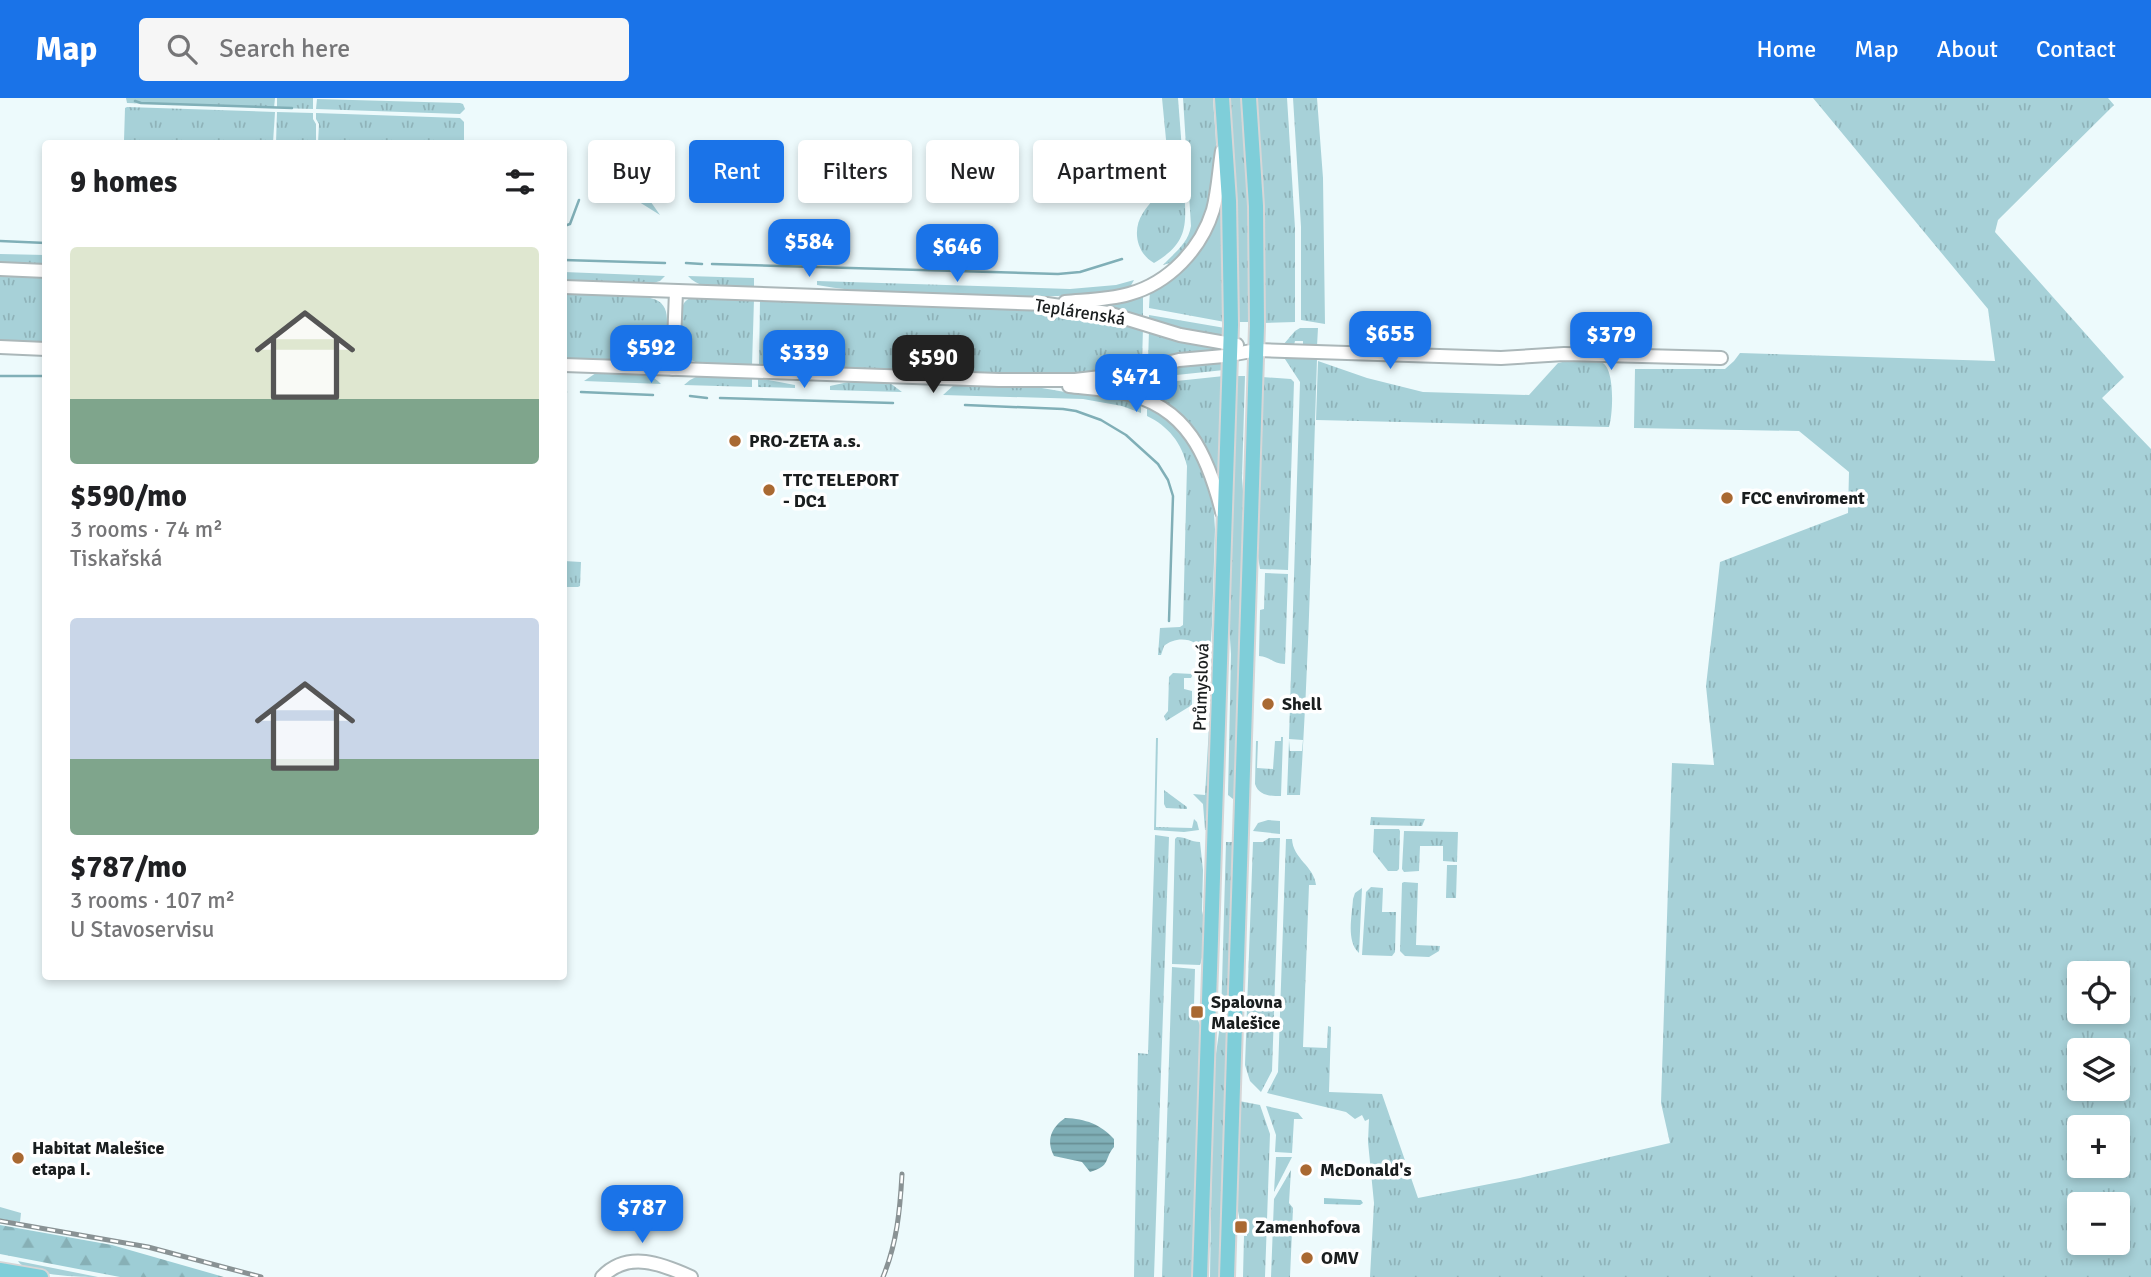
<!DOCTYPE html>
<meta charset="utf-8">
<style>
body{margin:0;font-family:Signika,sans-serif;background:#f6f6f6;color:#202124;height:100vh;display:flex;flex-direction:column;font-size:26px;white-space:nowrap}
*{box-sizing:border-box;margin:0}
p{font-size:23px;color:#757577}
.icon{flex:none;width:38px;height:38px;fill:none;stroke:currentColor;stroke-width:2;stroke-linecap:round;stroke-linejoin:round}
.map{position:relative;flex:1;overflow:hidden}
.details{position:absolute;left:42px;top:42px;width:525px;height:840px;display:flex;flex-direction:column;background:#fff;border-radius:7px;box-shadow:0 4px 10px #0003}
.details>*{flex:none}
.banner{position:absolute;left:588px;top:42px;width:665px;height:63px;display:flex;gap:14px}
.tools{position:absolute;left:2067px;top:863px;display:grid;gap:14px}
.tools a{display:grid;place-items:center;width:63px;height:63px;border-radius:7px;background:#fff;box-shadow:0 4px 10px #0003;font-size:35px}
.price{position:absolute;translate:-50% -60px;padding:0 16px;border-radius:14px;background:#1a73e8;color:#fff;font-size:23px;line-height:46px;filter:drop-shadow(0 2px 4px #0008)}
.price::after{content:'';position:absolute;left:50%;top:42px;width:21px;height:16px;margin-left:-10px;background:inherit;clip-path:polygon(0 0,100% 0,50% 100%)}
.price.selected{background:#222;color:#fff}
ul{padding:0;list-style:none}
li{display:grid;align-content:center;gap:14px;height:371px;padding:0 28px}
li span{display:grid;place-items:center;height:217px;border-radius:7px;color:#555}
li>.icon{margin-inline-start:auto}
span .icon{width:126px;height:126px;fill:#fffc;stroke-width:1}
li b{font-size:30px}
h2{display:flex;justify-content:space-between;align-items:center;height:84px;padding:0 28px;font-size:30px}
.chip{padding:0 24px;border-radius:7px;background:#fff;box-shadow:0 4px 10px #0003;font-size:24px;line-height:63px}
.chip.selected{background:#1a73e8;color:#fff}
header{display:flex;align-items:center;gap:42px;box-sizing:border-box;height:98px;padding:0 35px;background:#1a73e8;color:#fff}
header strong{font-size:33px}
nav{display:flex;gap:38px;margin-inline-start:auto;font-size:24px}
.search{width:490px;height:63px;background:#f6f6f6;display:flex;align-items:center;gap:18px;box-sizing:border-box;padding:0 24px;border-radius:7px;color:#757577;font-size:26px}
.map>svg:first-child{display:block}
.grass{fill:url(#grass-tufts);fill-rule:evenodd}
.forest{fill:url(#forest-firs)}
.water{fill:url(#water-rules)}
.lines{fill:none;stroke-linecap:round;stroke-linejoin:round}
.stream{stroke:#80afb7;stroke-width:2.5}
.minor-casing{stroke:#abb7b9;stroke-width:16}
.major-casing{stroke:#d6d6d7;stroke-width:18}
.minor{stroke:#fff;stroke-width:12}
.major{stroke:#7fced9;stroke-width:14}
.rail-casing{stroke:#899294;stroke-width:5}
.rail{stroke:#fff;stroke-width:2.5;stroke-dasharray:8;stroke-linecap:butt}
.poi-dot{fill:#a96932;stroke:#fff;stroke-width:2.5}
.labels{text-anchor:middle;stroke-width:7;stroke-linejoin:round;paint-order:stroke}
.street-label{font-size:18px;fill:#1a1e1f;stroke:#fff}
.poi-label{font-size:18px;font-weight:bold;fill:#1a1e1f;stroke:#fff;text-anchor:start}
</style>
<header>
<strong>Map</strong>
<div class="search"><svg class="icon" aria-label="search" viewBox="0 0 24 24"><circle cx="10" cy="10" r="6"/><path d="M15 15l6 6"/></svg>Search here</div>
<nav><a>Home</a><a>Map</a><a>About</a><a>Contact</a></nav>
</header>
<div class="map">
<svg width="2151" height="1179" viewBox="0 0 2151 1179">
<defs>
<pattern id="grass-tufts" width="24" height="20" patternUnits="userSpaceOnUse" patternTransform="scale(1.75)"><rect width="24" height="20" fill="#a7d1d8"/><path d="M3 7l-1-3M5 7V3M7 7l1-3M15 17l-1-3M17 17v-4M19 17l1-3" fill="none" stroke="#8fb3b9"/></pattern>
<pattern id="forest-firs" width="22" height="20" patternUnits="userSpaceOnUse" patternTransform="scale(1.75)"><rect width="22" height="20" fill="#9dcdd5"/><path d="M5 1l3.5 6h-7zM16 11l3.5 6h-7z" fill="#87b0b6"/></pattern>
<pattern id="water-rules" width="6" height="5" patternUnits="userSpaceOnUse" patternTransform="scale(1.75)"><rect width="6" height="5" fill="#80afb7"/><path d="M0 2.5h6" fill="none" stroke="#688e94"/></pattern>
</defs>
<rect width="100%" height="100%" fill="#edfafc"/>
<g class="grass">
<polygon points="126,0 275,0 274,10 127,5"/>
<polygon points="277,0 313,0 313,11 277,10"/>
<polygon points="1162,0 1178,0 1182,52 1180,58 1168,62"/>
<path d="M 1183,0 L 1213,0 C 1214,20 1217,41 1216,60 C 1214,92 1200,159 1163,167 C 1174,155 1188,146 1191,128 Z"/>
<polygon points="1227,0 1243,0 1249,94 1252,224 1237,224 1236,108"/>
<polygon points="1255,0 1287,0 1295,130 1295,224 1263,225"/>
<polygon points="1293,0 1317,0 1323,80 1325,226 1301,222 1301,129"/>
<path d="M 1813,0 L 2108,0 L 2114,7 L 1998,122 L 1995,134 L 2124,279 L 2102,300 L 2151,351 L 2151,1179 L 1370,1179 L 1374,1105 L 1368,1044 L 1369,1021 L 1365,1023 L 1362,1017 L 1355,1021 L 1346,1014 L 1267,995 L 1278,974 L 1286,741 L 1292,741 C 1293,761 1314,768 1316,787 L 1309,787 L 1303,949 L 1327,950 L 1328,928 L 1331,929 L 1329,994 L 1382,996 L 1418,1100 L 1520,1080 L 1670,1045 L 1661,1005 L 1672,665 L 1714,667 L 1706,588 L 1720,464 L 1848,415 L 1849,374 L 1799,333 L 1634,330 L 1635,271 L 1725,271 L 1734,263 L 1740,255 L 1995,263 L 1988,211 ZM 2079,875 L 2118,875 L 2118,914 L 2079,914 ZM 2079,952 L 2118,952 L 2118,990 L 2079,990 ZM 2118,1029 L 2118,1068 L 2079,1068 L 2079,1029 ZM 2118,1106 L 2118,1144 L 2079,1144 L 2079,1106 Z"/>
<polygon points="317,1 460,5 463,6 465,11 460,16 316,11"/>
<polygon points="127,9 275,14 273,45 127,44 124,42 125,10"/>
<polygon points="277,14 313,15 313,21 316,26 316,45 276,45"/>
<polygon points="316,15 460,20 464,24 464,45 318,45 319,26 316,21"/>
<polygon points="633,72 639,87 660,117 636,102 626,74"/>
<path d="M 1177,79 L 1182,82 L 1184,88 C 1186,125 1190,144 1154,165 C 1136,155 1132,131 1143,115 C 1151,102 1161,97 1163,81 Z"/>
<polygon points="1221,110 1225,224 1149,210 1150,192 1164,185"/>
<polygon points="0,156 45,157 45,167 0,165"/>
<polygon points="564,174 665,178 660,183 646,187 564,184"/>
<polygon points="0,177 45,178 45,245 0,244"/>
<path d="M 688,178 L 754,180 L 754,190 C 734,189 702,195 688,178 Z"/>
<path d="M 1134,182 L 1129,191 C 1070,201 1011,199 951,197 C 906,195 862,195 817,187 L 817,183 L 1070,191 L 1116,187 Z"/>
<path d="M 564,195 C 582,196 650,193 661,205 C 668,212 667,221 667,231 C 667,241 667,249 662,257 L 647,264 L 564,262 Z"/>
<polygon points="1143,195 1143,220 1103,209 1103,207"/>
<path d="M 691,200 L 754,201 L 752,268 C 735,268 694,272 685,256 C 679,247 682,233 682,223 C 682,213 680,204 691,200 Z"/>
<path d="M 760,202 L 1015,210 L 1088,217 L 1116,221 L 1143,230 L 1142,265 C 1081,281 1013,277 951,275 C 887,273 823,270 759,268 Z"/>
<polygon points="1149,217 1225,230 1224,237 1191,234 1149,222"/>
<polygon points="1300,230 1318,230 1317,248 1303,248 1303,243 1295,243 1294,247 1283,247 1295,233"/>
<polygon points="1149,232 1222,248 1224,252 1148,264"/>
<path d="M 1283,258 L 1317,261 C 1312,407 1310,551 1300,697 L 1287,697 L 1289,642 L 1290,653 L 1302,653 L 1303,642 L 1289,641 L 1300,284 Z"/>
<path d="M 1576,261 C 1585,262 1596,260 1603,265 C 1615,273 1613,316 1609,329 L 1316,322 L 1318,263 L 1367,280 L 1423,294 L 1529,297 L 1558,265 Z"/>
<polygon points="1221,264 1223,264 1224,272 1148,280 1148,274 1166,269"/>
<path d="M 596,275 C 616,275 648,270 661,286 L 584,283 Z"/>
<polygon points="1141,276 1141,294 1108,285 1109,283"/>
<polygon points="698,278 752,280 752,289 684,287 690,282"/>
<polygon points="1224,278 1219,377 1218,377 1205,350 1147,297 1148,286"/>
<polygon points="1235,278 1245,278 1242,380 1246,431 1236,699 1233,701 1228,697 1231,556 1228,510"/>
<polygon points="1262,279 1291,281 1294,284 1288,472 1260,471 1257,453"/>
<polygon points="758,280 795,287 795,290 758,289"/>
<polygon points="853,283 890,285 902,294 830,292 830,288"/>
<polygon points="954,287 1036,289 1065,294 1102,296 1141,305 1141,315 1122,308 1083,301 943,297"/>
<path d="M 1147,308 L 1168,322 L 1188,341 L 1202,365 L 1213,402 L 1215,431 L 1212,527 L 1207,598 L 1201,609 L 1199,607 L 1203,598 L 1204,555 C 1198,540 1176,537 1164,548 L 1161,557 L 1158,557 L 1160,530 L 1180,529 L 1183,527 L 1187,368 C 1182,345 1168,328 1147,318 Z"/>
<polygon points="564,463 581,464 580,488 578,489 564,489"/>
<path d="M 1265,475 L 1288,476 L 1285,566 C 1273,566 1269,558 1259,558 L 1260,512 L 1264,511 Z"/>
<polygon points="1173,575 1193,576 1191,580 1184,580 1184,591 1192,593 1192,607 1166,623 1164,618 1168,613 1169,579"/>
<polygon points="1212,610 1209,732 1205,732 1203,706 1193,696 1205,697 1209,629"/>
<path d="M 1281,639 L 1283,639 L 1281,698 C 1270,698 1259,698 1255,686 L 1256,643 L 1258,643 L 1257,670 L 1273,671 L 1275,643 L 1281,643 Z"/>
<polygon points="1156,640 1158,640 1156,729 1192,730 1194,721 1197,724 1199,732 1184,734 1154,732"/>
<polygon points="1164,692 1187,709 1187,711 1166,710 1164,706"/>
<polygon points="1371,719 1425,721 1422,728 1370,727"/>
<polygon points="1268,722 1280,723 1280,736 1253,733 1258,725"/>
<polygon points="1374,731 1399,731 1400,733 1399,771 1397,773 1388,773 1373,754"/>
<polygon points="1404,733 1458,734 1457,764 1443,763 1443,748 1420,748 1419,773 1404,774 1402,771"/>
<polygon points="1155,737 1169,739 1154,1179 1134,1179 1138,955 1148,956"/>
<path d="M 1177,739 C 1186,739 1191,744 1200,744 L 1203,772 L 1202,813 L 1206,829 L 1206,845 L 1200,867 L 1172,866 L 1175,741 Z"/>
<polygon points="1269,740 1280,740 1272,973 1261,994 1250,983 1245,967 1253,744 1263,744"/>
<polygon points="1226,744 1236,744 1221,1179 1210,1179 1213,977 1221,920"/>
<polygon points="1447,767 1457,767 1456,800 1446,800"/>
<polygon points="1404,784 1418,785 1416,847 1440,848 1439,853 1429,859 1405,858 1400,853 1402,785"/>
<polygon points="1371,789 1383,790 1382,814 1396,814 1395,854 1392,858 1362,857 1366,794"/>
<path d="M 1362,790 L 1359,855 C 1346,843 1352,818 1353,801 L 1355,795 Z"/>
<polygon points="1172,869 1195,871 1194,908 1191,908 1191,918 1194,918 1194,922 1198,922 1203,936 1194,1179 1162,1179"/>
<polygon points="1239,1003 1260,1007 1270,1036 1265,1179 1243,1179 1244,1138 1247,1138 1247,1125 1240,1124 1236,1102"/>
<polygon points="1266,1008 1298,1015 1303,1021 1294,1021 1292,1055 1275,1054 1276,1037"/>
<polygon points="1276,1059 1292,1059 1274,1094"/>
<polygon points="1291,1072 1289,1105 1293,1110 1290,1179 1271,1179 1274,1101"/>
<polygon points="0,1109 21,1115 20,1124 0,1121"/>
<path d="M 18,1163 L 98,1179 C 81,1179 26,1178 18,1163 Z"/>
</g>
<g class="forest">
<polygon points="1324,1100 1361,1102 1363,1105 1360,1107 1324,1106"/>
<polygon points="0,1127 112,1147 224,1179 120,1179 0,1156"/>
</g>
<path class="water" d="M 1065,1020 C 1086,1021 1100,1026 1114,1041 L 1114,1049 C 1103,1062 1112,1067 1090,1074 L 1082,1064 L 1054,1058 C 1046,1042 1051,1030 1065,1020 Z"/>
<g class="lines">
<g class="stream">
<polyline points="135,3 141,5 292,10"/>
<polyline points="564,128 570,126 579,102"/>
<polyline points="0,143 46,145"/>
<polyline points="564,162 665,165"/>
<polyline points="686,165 702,166"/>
<polyline points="712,166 1058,176 1080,174 1122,161"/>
<polyline points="0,278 46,278"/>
<polyline points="564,294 566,294"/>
<polyline points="581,294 653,297"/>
<polyline points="690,298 707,300"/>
<polyline points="720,300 893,305"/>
<polyline points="965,307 1063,311 1076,313 1101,322 1126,337 1158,366 1168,382 1173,398 1169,523"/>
</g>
<defs>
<g id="minor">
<polyline points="0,171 46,173"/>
<polyline points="564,189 1047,206 1108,215 1180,237 1237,247"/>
<path d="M 1065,204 C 1086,202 1108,202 1129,196 C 1169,185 1201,151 1213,112 C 1218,93 1219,72 1222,53"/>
<polyline points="0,249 46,251"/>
<polyline points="564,267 999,282 1075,282 1118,277 1179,262 1224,258 1257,252 1501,260 1564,256 1721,260"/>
<polyline points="673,271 676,193"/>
<path d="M 1069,288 C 1087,290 1106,291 1124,295 C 1187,308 1208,358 1222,414"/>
<path d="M 602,1179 C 628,1152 662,1166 691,1179"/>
</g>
<g id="major">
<polyline points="0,1172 41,1179"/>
<polyline points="1200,1179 1231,227 1229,103 1222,0"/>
<polyline points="1227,1179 1257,228 1256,108 1249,0"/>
</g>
</defs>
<use href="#minor" class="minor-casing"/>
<use href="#major" class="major-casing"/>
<use href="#minor" class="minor"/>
<use href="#major" class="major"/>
<defs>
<g id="rail">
<polyline points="0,1123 148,1149 261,1179"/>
<path d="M 883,1179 C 897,1145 900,1112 902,1076"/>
</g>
</defs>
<use href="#rail" class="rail-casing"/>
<use href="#rail" class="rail"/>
</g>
<g class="poi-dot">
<circle cx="735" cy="343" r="7"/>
<circle cx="769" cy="392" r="7"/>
<circle cx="1727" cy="400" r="7"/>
<circle cx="1268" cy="606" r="7"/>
<rect x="1190" y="907" width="14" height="14" rx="3.5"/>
<circle cx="18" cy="1060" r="7"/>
<circle cx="1306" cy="1072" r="7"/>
<rect x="1234" y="1122" width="14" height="14" rx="3.5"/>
<circle cx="1307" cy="1160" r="7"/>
</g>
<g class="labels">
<g class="street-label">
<text transform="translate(1080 214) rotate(9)" y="6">Teplárenská</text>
<text transform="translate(1201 589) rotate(-88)" y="6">Průmyslová</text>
</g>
<g class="poi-label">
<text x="749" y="349">PRO-ZETA a.s.</text>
<text x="783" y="388">TTC TELEPORT<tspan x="783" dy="21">- DC1</tspan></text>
<text x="1741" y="406">FCC enviroment</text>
<text x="1282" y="612">Shell</text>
<text x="1211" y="910">Spalovna<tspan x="1211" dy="21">Malešice</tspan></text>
<text x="32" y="1056">Habitat Malešice<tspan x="32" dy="21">etapa I.</tspan></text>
<text x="1320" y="1078">McDonald's</text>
<text x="1255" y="1135">Zamenhofova</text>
<text x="1321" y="1166">OMV</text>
</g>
</g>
</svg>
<div class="tools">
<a><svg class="icon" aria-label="locate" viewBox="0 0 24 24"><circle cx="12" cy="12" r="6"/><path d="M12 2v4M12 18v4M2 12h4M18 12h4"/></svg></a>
<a><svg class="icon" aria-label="layers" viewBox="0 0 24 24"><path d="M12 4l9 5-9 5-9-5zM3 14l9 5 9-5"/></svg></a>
<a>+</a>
<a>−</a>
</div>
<b class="price" style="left:809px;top:181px">$584</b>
<b class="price" style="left:957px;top:186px">$646</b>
<b class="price" style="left:1390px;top:273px">$655</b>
<b class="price" style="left:1611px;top:274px">$379</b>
<b class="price" style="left:651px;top:287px">$592</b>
<b class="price" style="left:804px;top:292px">$339</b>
<b class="price selected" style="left:933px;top:297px">$590</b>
<b class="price" style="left:1136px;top:316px">$471</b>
<b class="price" style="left:642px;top:1147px">$787</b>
<div class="banner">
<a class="chip">Buy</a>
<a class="chip selected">Rent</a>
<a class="chip">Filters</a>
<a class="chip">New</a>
<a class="chip">Apartment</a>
</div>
<section class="details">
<h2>9 homes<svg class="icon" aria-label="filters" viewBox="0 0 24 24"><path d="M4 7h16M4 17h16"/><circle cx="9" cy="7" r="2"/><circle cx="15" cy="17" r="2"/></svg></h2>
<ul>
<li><span style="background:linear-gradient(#dfe7d0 70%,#7fa58c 0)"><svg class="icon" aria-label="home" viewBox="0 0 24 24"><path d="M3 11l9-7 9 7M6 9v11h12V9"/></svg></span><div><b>$590/mo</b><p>3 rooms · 74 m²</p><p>Tiskařská</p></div></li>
<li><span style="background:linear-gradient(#c9d6e8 65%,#7fa58c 0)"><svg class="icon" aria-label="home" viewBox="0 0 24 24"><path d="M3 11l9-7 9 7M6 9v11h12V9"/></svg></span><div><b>$787/mo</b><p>3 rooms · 107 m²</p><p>U Stavoservisu</p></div></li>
</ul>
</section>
</div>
